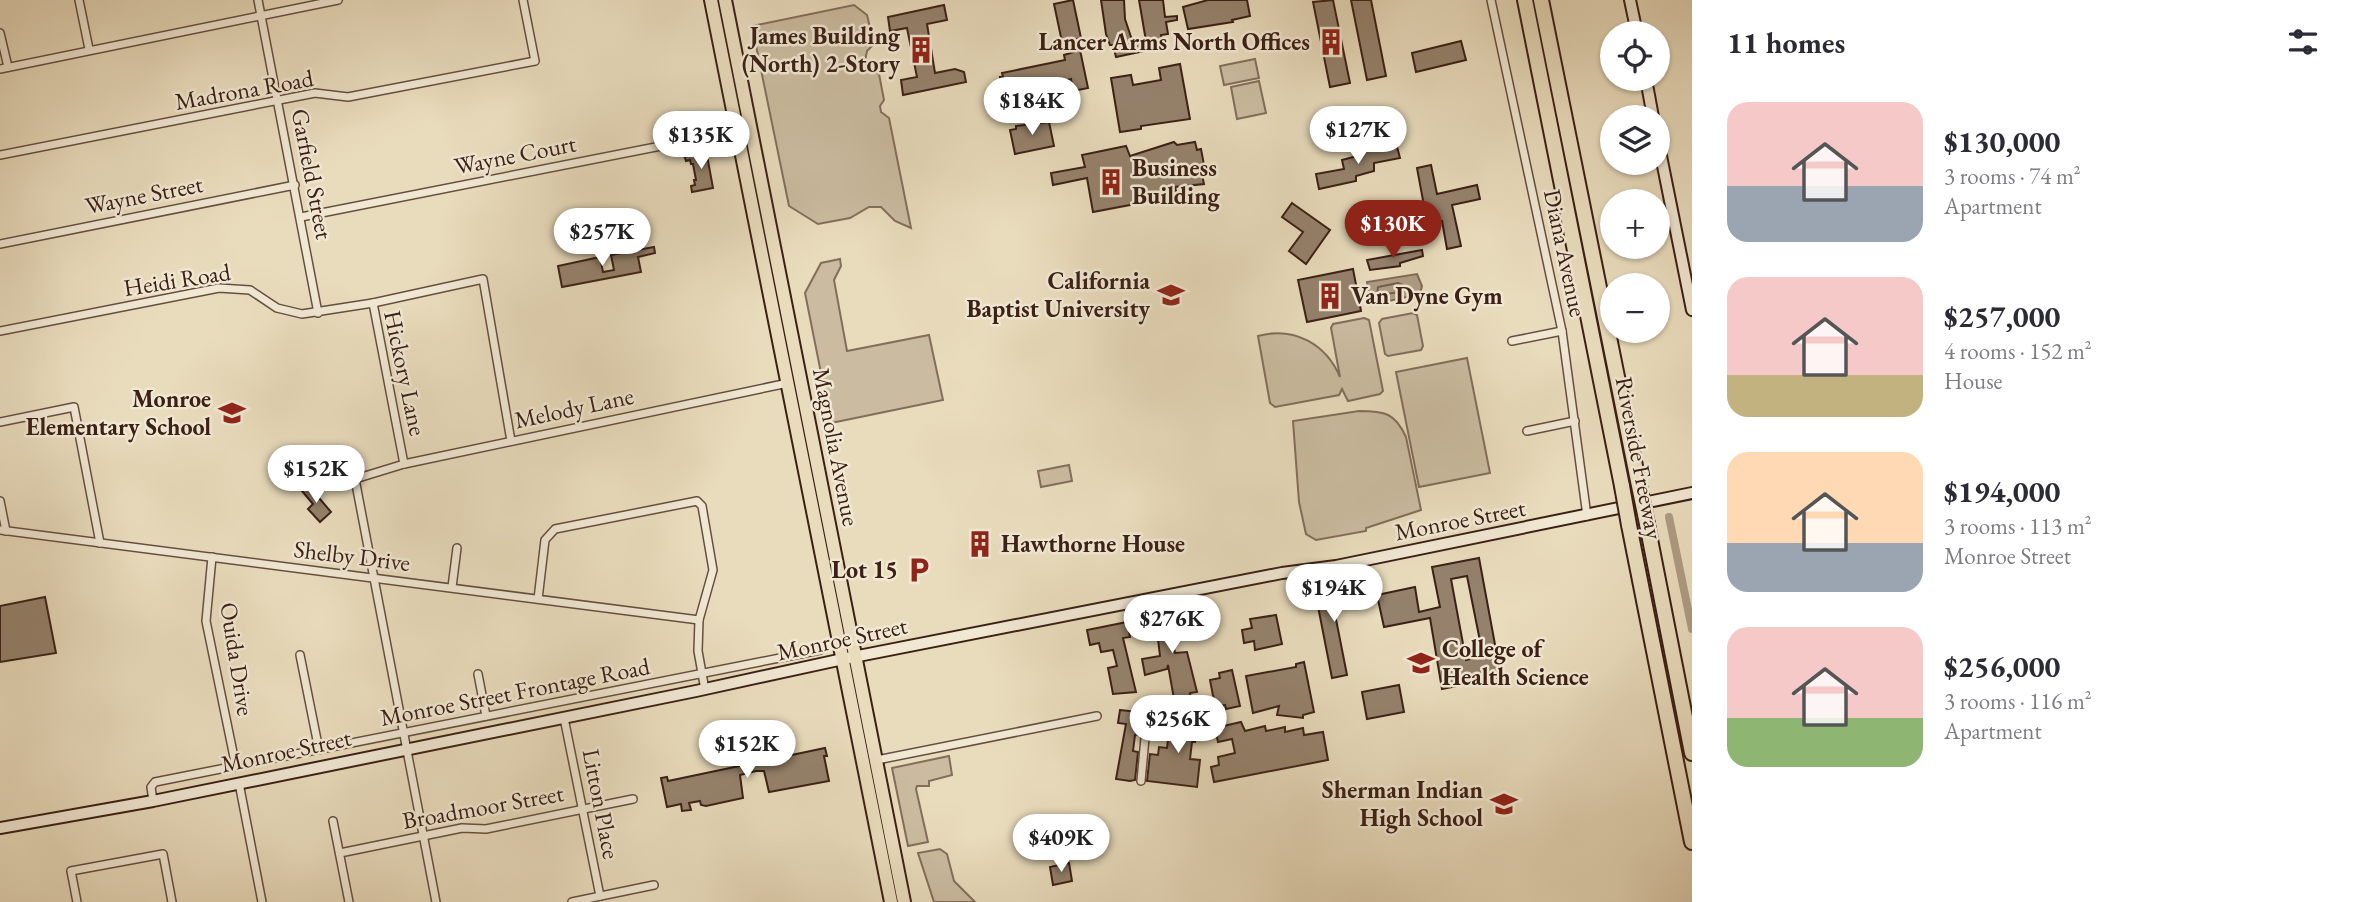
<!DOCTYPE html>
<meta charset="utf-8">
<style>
body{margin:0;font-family:"EB Garamond",serif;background:#f2f2f3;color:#2b2b33;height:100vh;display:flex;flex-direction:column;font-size:26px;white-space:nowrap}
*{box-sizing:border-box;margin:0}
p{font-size:23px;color:#7c7c81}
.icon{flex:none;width:38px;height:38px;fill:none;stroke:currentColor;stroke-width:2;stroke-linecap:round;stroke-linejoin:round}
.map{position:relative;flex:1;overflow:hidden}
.side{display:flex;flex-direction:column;background:#fff;width:665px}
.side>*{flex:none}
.tools{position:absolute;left:1600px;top:21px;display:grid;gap:14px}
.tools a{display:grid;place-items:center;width:70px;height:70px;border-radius:50%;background:#fff;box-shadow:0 2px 5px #0004;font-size:35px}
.price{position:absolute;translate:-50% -60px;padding:0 16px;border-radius:24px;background:#fff;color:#222;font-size:23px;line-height:46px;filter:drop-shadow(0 2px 4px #0008)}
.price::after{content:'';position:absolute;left:50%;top:42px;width:21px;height:16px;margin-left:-10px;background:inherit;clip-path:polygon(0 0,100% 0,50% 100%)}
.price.selected{background:#8f2418;color:#fff}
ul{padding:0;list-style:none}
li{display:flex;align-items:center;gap:21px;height:175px;padding:0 35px}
li span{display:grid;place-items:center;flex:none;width:196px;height:140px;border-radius:21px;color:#555}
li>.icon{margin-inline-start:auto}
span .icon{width:84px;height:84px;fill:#fffc;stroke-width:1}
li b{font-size:30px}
h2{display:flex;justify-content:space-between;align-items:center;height:84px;padding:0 35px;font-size:30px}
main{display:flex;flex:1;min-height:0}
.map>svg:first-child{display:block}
.green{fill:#cbbca1;stroke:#836e5c;stroke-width:2}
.water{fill:#ae9c84;stroke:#806a58;stroke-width:2}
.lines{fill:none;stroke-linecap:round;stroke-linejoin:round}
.shore{stroke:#745e4d;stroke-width:2}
.canal{stroke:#ae9c84;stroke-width:8}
.building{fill:#95826d;stroke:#3b2016;stroke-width:2;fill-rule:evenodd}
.street-casing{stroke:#664f40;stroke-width:10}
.secondary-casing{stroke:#3b2016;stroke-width:14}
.primary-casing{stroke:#3b2016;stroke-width:16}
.highway-casing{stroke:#3b2016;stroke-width:18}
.street{stroke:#f1e8d4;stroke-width:7}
.secondary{stroke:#f1e8d4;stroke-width:10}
.primary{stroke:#e9dcbd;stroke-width:12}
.highway{stroke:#e9dcbd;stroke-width:14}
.highway-bridge-casing{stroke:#3b2016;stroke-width:18;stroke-linecap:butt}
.highway-bridge{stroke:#e9dcbd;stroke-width:14}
.labels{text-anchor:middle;stroke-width:5;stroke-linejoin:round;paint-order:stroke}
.poi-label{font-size:24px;font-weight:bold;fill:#3b2016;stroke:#f1e8d4;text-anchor:end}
.street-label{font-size:24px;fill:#3b2016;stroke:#f1e8d4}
</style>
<main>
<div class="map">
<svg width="1692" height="902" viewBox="0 0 1692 902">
<rect width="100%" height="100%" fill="#e9dcbd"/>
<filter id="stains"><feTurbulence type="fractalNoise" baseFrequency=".00286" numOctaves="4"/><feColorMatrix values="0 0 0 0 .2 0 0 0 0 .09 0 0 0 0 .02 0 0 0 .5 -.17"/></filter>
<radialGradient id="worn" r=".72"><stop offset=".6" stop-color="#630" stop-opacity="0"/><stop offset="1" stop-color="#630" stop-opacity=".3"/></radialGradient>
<g class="green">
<polygon points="854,5 867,15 874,44 867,51 865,61 872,71 879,74 884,100 880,106 881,112 889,118 911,228 895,221 881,207 869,207 850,218 818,224 789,206 752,26"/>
<polygon points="1255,59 1259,78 1224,85 1220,66"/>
<polygon points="1259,81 1266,113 1237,119 1231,87"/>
<polygon points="840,259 841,266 834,280 847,351 929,335 943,400 831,423 805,293 821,263"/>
<polygon points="1413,313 1417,315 1423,346 1421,350 1388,356 1385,354 1379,323 1382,319"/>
<path d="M 1364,318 L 1369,320 L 1383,391 L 1380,394 L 1348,401 L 1342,389 L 1339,395 L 1275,407 L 1270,403 L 1258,336 C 1294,326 1326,344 1340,377 L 1331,328 L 1333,324 Z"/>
<polygon points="1467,358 1490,473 1419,487 1396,372"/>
<path d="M 1359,411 C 1385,411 1395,413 1406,437 L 1421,510 L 1366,528 L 1366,531 L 1316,540 L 1306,534 L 1299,502 L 1293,421 Z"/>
<polygon points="1069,465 1072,481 1041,487 1038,471"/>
<polygon points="949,756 952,775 929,781 929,786 917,786 916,789 928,842 908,846 892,768"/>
<polygon points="940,849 947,854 954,881 975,902 934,902 918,853"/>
</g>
<polygon class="water" points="1417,274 1422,286 1420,294 1371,305 1367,282"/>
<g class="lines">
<polygon class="shore" points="1398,283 1405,286 1401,292 1377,295 1378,287"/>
<polyline class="canal" points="1669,517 1692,629"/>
</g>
<g class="building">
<polygon points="1073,0 1081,38 1062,42 1054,4"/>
<polygon points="1101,0 1124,0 1125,19 1133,43 1146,41 1139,0 1163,0 1165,17 1177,16 1177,20 1166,22 1168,34 1161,35 1163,47 1116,57 1113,45 1110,45 1106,34"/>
<polygon points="1208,0 1247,0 1250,16 1232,20 1233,22 1188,29 1183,7"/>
<polygon points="1333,0 1350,83 1330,87 1313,2"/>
<polygon points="1351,0 1371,0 1386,76 1367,80"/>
<polygon points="944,5 947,20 927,24 935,73 955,69 964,72 966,82 903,95 901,80 917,77 907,28 890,31 888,17"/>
<polygon points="1461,41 1466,60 1416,72 1412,53"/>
<polygon points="1080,50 1088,88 1073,91 1071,79 1040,87 1040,90 1029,92 1032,106 1028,107 1029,110 1007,115 1000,77 1003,77 1002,73 1065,60 1064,55"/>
<polygon points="1180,64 1190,119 1141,126 1141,129 1120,132 1111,78 1131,75 1133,85 1161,80 1159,68"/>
<polygon points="1072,95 1074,107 1054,110 1052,99"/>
<polygon points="1049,122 1054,146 1015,154 1010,130 1016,129 1016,126"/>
<polygon points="1174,142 1177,145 1195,142 1197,150 1201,149 1204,165 1200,165 1204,184 1175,187 1176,191 1138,199 1135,204 1093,212 1087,178 1053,185 1051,173 1085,167 1082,155 1126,146 1130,156"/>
<polygon points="1396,143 1400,158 1374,163 1374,171 1356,176 1356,181 1319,189 1316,174 1344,169 1342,160 1361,155 1360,151"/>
<polygon points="706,150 713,188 692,192 691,186 695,185 694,180 696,180 693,164 691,164 690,160 686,161 684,155"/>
<polygon points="1431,165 1437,194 1477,185 1480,199 1452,205 1461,246 1447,249 1442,221 1400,230 1397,216 1425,211 1417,168"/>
<polygon points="1292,203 1330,230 1306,264 1289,251 1303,232 1282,217"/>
<polygon points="654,247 655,253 638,257 641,272 562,287 558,266 600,257 603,272 614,270 611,255"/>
<polygon points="1422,250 1423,256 1400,263 1400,266 1370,270 1367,260"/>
<polygon points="1353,269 1361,311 1307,322 1298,280"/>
<polygon points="308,485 331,512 320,522 308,509 313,504 302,491"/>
<path d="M 1479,558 L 1501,677 L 1442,689 L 1430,618 L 1384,627 L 1377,595 L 1415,587 L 1419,612 L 1440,607 L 1432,567 ZM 1467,576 L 1483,656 L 1466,660 L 1451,579 Z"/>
<polygon points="1355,583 1358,598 1333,604 1347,675 1332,678 1315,591"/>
<polygon points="45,597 56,653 0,662 0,606"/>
<polygon points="1187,610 1190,625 1181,626 1183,636 1172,638 1175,653 1187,652 1197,692 1190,693 1191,701 1178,704 1177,698 1174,699 1168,665 1167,669 1145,675 1142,659 1160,656 1157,631 1149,633 1147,618"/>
<polygon points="1276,615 1282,644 1255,650 1254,641 1244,643 1242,630 1252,628 1250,619"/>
<polygon points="1127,622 1130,637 1123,638 1136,692 1113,694 1108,668 1117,666 1113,650 1101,652 1099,643 1090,645 1087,630"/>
<polygon points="1304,662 1314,712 1303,715 1303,718 1277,715 1279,706 1253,713 1246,676 1296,667 1296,664"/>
<polygon points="1232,670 1240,706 1226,709 1225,705 1215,706 1210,680 1220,678 1219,673"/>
<polygon points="1399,685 1404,712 1367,719 1362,692"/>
<polygon points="1120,710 1156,714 1153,737 1146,732 1135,735 1133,751 1138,752 1135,780 1130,781 1116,779 1126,724 1118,723"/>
<polygon points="1171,716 1206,720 1204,732 1197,732 1195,742 1192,742 1190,759 1200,760 1197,787 1147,781 1150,754 1158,755 1159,747 1167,748"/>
<polygon points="1241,722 1245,731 1265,726 1266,731 1285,727 1285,732 1303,728 1304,735 1323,732 1328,760 1214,782 1211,767 1219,765 1218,757 1235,753 1232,739 1218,742 1215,728"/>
<polygon points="825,748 827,756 824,756 829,781 769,792 764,771 756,771 740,775 743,798 706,806 701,805 700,801 689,803 691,810 682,811 681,804 667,807 661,778 667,777 668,781"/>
<polygon points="1069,863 1072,881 1053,885 1050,867"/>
</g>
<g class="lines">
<defs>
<g id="street">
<polyline points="79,0 89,49"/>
<polyline points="258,0 318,313"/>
<polyline points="1491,0 1562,331 1587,516"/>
<polyline points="0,33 8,67"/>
<polyline points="0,69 338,0"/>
<polyline points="0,155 315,93 348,97 535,61 523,0"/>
<polyline points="301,217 737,131"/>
<polyline points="0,244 295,185"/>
<polyline points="373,303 483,279 511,441"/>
<polyline points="0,331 219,288 250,290 277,308 302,314 373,303 404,464"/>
<polyline points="1512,341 1562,331"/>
<polyline points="0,422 74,407 100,543"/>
<polyline points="1527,431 1575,421"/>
<polyline points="0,501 6,531"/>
<polyline points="0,530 699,620"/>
<polyline points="212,557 206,621 236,767"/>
<polyline points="452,587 457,548"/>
<polyline points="538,599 545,540 555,529 697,501 702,506 713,570 699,620 698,651 705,690"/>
<polyline points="300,655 319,750"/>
<polyline points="478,674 486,716"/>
<polyline points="564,718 600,896"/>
<polyline points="877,760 1097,716"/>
<polyline points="1141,781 1145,738"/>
<polyline points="239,783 262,902"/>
<polyline points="153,801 151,787 155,782 820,650"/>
<polyline points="333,821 349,902"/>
<polyline points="340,853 462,828 486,829 633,799"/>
<polyline points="77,902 71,871 163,854 172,902"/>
<polyline points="436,902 355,479 404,464 788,383"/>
<polyline points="572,902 654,885"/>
</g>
<g id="secondary">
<polyline points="1630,0 1637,33"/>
<polyline points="1646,79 1653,117"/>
<polyline points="1657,136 1692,310"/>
<polyline points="0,828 153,801 696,691 843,659 1282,573 1336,566 1692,493"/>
</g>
<g id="primary">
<polyline points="711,0 891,902"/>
<polyline points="725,0 904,902"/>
</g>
<g id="highway">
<polyline points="1525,0 1622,486"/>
<polyline points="1541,0 1638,481"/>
<polyline points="1647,524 1692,753"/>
<polyline points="1629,525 1692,842"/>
</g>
</defs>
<use href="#street" class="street-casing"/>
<use href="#secondary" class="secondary-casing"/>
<use href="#primary" class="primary-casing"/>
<use href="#highway" class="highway-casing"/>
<use href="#street" class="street"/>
<use href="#secondary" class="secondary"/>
<use href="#primary" class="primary"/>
<use href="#highway" class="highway"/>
<defs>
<g id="highway-bridge">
<polyline points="1638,481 1647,524"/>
<polyline points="1622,486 1629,525"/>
</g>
</defs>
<use href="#highway-bridge" class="highway-bridge-casing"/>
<use href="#highway-bridge" class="highway-bridge"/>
</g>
<defs>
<symbol id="building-bare" viewBox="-9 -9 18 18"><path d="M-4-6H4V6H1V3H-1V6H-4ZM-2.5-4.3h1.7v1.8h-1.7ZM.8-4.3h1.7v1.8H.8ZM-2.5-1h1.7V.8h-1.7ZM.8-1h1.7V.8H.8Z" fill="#8f2418" stroke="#f1e8d4" stroke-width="2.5" paint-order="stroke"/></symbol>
<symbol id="university-bare" viewBox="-9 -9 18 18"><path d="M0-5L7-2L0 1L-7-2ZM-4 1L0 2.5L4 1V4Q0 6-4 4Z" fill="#8f2418" stroke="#f1e8d4" stroke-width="2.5" paint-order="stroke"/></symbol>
<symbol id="school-bare" viewBox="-9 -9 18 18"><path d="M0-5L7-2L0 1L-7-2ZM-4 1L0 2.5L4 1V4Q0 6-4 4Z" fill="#8f2418" stroke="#f1e8d4" stroke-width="2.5" paint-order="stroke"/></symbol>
<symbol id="parking-bare" viewBox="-9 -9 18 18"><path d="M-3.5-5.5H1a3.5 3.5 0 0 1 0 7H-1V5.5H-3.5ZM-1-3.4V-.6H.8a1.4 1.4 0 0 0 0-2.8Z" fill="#8f2418" stroke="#f1e8d4" stroke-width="2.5" paint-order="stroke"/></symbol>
</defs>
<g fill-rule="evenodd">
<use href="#building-bare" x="1312" y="23" width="38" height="38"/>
<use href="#building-bare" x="902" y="31" width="38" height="38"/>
<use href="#building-bare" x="1092" y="163" width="38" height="38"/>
<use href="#university-bare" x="1152" y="276" width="38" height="38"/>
<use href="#building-bare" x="1311" y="277" width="38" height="38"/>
<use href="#school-bare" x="213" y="394" width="38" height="38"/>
<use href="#building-bare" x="961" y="525" width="38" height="38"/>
<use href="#parking-bare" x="900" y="551" width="38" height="38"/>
<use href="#university-bare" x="1402" y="644" width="38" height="38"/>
<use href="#school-bare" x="1485" y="785" width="38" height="38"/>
</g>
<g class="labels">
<g class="poi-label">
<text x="900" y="44">James Building<tspan x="900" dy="28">(North) 2-Story</tspan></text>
<text x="1310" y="50">Lancer Arms North Offices</text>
<text x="1132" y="176" text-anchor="start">Business<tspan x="1132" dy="28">Building</tspan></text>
<text x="1150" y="289">California<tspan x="1150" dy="28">Baptist University</tspan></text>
<text x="1351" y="304" text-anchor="start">Van Dyne Gym</text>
<text x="211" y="407">Monroe<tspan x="211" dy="28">Elementary School</tspan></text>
<text x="1001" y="552" text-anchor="start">Hawthorne House</text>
<text x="898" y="578">Lot 15</text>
<text x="1442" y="657" text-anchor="start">College of<tspan x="1442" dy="28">Health Science</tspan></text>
<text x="1483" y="798">Sherman Indian<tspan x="1483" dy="28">High School</tspan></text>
</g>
<g class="street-label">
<text transform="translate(244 90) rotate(-10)" y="8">Madrona Road</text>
<text transform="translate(515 155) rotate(-11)" y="8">Wayne Court</text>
<text transform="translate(312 174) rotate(79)" y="8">Garfield Street</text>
<text transform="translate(144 195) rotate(-11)" y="8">Wayne Street</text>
<text transform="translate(1565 253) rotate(78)" y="8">Diana Avenue</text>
<text transform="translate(177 280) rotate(-9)" y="8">Heidi Road</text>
<text transform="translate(405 373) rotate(78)" y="8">Hickory Lane</text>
<text transform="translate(574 408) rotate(-12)" y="8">Melody Lane</text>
<text transform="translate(836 447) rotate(79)" y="8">Magnolia Avenue</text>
<text transform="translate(1639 458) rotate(79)" y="8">Riverside Freeway</text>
<text transform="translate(1460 520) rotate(-11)" y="8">Monroe Street</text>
<text transform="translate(352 556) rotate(7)" y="8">Shelby Drive</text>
<text transform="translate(842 639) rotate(-12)" y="8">Monroe Street</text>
<text transform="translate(237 659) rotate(81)" y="8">Ouida Drive</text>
<text transform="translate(515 692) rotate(-11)" y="8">Monroe Street Frontage Road</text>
<text transform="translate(286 751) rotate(-12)" y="8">Monroe Street</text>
<text transform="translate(601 804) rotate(79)" y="8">Litton Place</text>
<text transform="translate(483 807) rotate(-10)" y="8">Broadmoor Street</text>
</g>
</g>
<rect width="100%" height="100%" filter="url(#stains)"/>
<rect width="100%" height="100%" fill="url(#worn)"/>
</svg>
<div class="tools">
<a><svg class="icon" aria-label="locate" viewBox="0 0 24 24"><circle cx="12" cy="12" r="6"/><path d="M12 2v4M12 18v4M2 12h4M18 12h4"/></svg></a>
<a><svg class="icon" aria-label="layers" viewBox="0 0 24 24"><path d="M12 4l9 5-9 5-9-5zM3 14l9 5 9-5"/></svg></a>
<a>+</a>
<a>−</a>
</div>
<b class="price" style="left:1032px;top:137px">$184K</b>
<b class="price" style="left:1358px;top:166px">$127K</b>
<b class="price" style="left:701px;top:171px">$135K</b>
<b class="price selected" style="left:1393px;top:260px">$130K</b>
<b class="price" style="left:602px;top:268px">$257K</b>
<b class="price" style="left:316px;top:505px">$152K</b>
<b class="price" style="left:1334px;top:624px">$194K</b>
<b class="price" style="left:1172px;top:655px">$276K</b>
<b class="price" style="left:1178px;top:755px">$256K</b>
<b class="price" style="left:747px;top:780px">$152K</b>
<b class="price" style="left:1061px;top:874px">$409K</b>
</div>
<section class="side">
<h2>11 homes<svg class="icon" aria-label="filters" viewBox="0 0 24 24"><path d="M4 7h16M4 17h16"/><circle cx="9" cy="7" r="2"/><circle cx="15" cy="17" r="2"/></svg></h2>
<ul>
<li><span style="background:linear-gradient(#f6c9c9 60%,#9aa5b1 0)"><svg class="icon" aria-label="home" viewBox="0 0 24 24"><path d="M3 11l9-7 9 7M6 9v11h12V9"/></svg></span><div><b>$130,000</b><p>3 rooms · 74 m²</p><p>Apartment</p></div></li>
<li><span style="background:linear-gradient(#f6c9c9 70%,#c2b280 0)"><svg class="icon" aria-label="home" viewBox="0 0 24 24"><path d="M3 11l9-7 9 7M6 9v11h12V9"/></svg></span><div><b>$257,000</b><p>4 rooms · 152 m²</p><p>House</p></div></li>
<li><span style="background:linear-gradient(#ffd9b3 65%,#9aa5b1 0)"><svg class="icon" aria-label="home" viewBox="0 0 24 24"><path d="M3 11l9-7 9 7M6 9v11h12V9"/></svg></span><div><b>$194,000</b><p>3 rooms · 113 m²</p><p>Monroe Street</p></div></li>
<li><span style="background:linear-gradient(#f6c9c9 65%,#8fb573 0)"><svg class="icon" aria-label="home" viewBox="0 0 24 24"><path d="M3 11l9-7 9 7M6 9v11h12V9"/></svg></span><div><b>$256,000</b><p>3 rooms · 116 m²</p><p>Apartment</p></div></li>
</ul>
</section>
</main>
